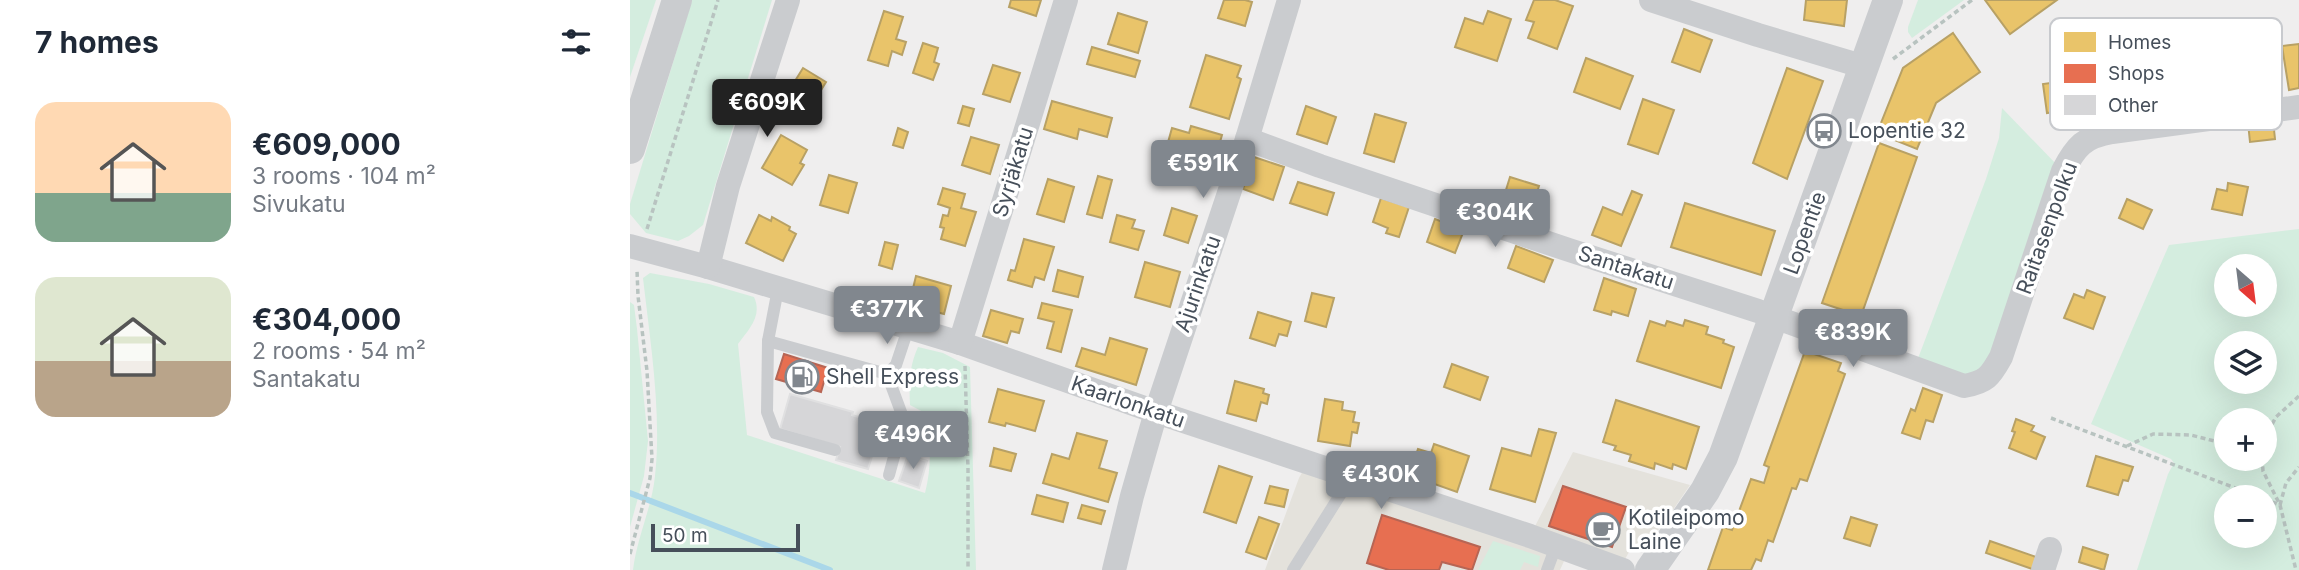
<!DOCTYPE html>
<meta charset="utf-8">
<style>
body{margin:0;font-family:Inter,sans-serif;background:#f2f2f3;color:#1f2937;height:100vh;display:flex;flex-direction:column;font-size:26px;white-space:nowrap}
*{box-sizing:border-box;margin:0}
p{font-size:23px;color:#747a83}
.icon{flex:none;width:38px;height:38px;fill:none;stroke:currentColor;stroke-width:2;stroke-linecap:round;stroke-linejoin:round}
.map{position:relative;flex:1;overflow:hidden}
.details{display:flex;flex-direction:column;background:#fff;width:630px}
.details>*{flex:none}
.needle{width:46px;rotate:152deg}
.fabs{position:absolute;left:1584px;top:254px;display:grid;gap:14px}
.fabs a{display:grid;place-items:center;width:63px;height:63px;border-radius:50%;background:#fff;box-shadow:0 7px 28px #0002;font-size:35px}
.scale{position:absolute;left:21px;bottom:18px;width:149px;box-sizing:border-box;padding-left:7px;border:4px solid #464f5a;border-top:0;font-size:19px;line-height:24px;white-space:nowrap;color:#464f5a;-webkit-text-stroke:5px #fff;paint-order:stroke}
.price{position:absolute;translate:-50% -60px;padding:0 16px;border-radius:7px;background:#81878e;color:#fff;font-size:23px;line-height:46px;filter:drop-shadow(0 2px 4px #0008)}
.price::after{content:'';position:absolute;left:50%;top:42px;width:21px;height:16px;margin-left:-10px;background:inherit;clip-path:polygon(0 0,100% 0,50% 100%)}
.price.current{background:#222;color:#fff}
ul{padding:0;list-style:none}
li{display:flex;align-items:center;gap:21px;height:175px;padding:0 35px}
li span{display:grid;place-items:center;flex:none;width:196px;height:140px;border-radius:21px;color:#555}
li>.icon{margin-inline-start:auto}
span .icon{width:84px;height:84px;fill:#fffc;stroke-width:1}
li b{font-size:30px}
h2{display:flex;justify-content:space-between;align-items:center;height:84px;padding:0 35px;font-size:30px}
main{display:flex;flex:1;min-height:0}
.map>svg:first-child{display:block}
.commercial{fill:#e4e2dc}
.green{fill:#d4eddf;fill-rule:evenodd}
.homes{fill:#e9c46a;stroke:#b8a165;stroke-width:2}
.shops{fill:#e76f51;stroke:#b76554;stroke-width:2}
.lines{fill:none;stroke-linecap:round;stroke-linejoin:round}
.stream{stroke:#aad7e9;stroke-width:6}
.building{fill:#d6d6d8;stroke:#e0e0e1;stroke-width:2}
.path{stroke:#b8c3c0;stroke-width:3.5;stroke-dasharray:5 3.5;stroke-linecap:butt}
.service{stroke:#cacccf;stroke-width:12}
.minor{stroke:#cacccf;stroke-width:24}
.tertiary{stroke:#cacccf;stroke-width:30}
.labels{text-anchor:middle;stroke-width:7;stroke-linejoin:round;paint-order:stroke}
.poi-label{font-size:21px;fill:#464f5a;stroke:#fff;text-anchor:start}
.street-label{font-size:21px;fill:#464f5a;stroke:#fff}
.key{fill:#fff;stroke:#c8cace;stroke-width:2}
.key-label{font-size:19px;fill:#464f5a}
</style>
<main>
<section class="details">
<h2>7 homes<svg class="icon" aria-label="filters" viewBox="0 0 24 24"><path d="M4 7h16M4 17h16"/><circle cx="9" cy="7" r="2"/><circle cx="15" cy="17" r="2"/></svg></h2>
<ul>
<li><span style="background:linear-gradient(#ffd9b3 65%,#7fa58c 0)"><svg class="icon" aria-label="home" viewBox="0 0 24 24"><path d="M3 11l9-7 9 7M6 9v11h12V9"/></svg></span><div><b>€609,000</b><p>3 rooms · 104 m²</p><p>Sivukatu</p></div></li>
<li><span style="background:linear-gradient(#dfe7d0 60%,#b9a48a 0)"><svg class="icon" aria-label="home" viewBox="0 0 24 24"><path d="M3 11l9-7 9 7M6 9v11h12V9"/></svg></span><div><b>€304,000</b><p>2 rooms · 54 m²</p><p>Santakatu</p></div></li>
</ul>
</section>
<div class="map">
<svg width="1669" height="570" viewBox="0 0 1669 570">
<rect width="100%" height="100%" fill="#efeeee"/>
<polygon class="commercial" points="943,452 1060,485 1034,523 1014,547 999,552 990,568 939,550 930,570 635,570 669,478 678,462 900,536"/>
<g class="green">
<polygon points="0,0 26,0 0,77"/>
<polygon points="62,0 142,0 73,225 59,236 48,241 16,233 0,214 0,204"/>
<polygon points="1288,0 1334,0 1282,38 1278,32 1278,27"/>
<polygon points="1372,108 1428,166 1365,356 1339,377 1287,361 1356,179 1369,138"/>
<path d="M 1669,229 L 1669,570 L 1507,570 L 1538,474 L 1544,463 L 1541,459 L 1461,424 L 1539,245 ZM 1596,266 L 1634,266 L 1634,304 L 1596,304 ZM 1596,343 L 1634,343 L 1634,382 L 1596,382 ZM 1596,420 L 1634,420 L 1634,458 L 1596,458 ZM 1596,497 L 1634,497 L 1634,536 L 1596,536 Z"/>
<path d="M 20,273 L 79,284 L 124,297 C 133,316 118,330 108,344 L 117,435 L 295,493 C 302,466 301,440 295,413 L 280,405 C 279,384 279,367 288,347 L 313,353 L 340,367 L 346,570 L 3,570 C 7,537 22,507 25,476 C 32,413 20,340 13,278 Z"/>
<polygon points="0,302 4,305 7,329 18,441 14,476 0,527"/>
<polygon points="863,541 910,556 908,567 894,562 890,570 848,570"/>
</g>
<g class="homes">
<polygon points="381,0 411,0 406,16 379,7"/>
<polygon points="594,0 615,0 622,2 615,26 588,18"/>
<polygon points="904,0 925,0 943,6 927,49 898,38 904,22 896,20"/>
<polygon points="1176,0 1217,0 1214,26 1174,20"/>
<polygon points="1355,0 1427,0 1380,34"/>
<polygon points="254,11 273,17 266,39 276,42 272,55 262,51 258,66 238,60"/>
<polygon points="858,11 881,19 867,61 825,47 835,18 853,24"/>
<polygon points="488,13 517,22 508,53 478,44"/>
<polygon points="1054,29 1082,40 1070,72 1042,62"/>
<polygon points="1323,33 1350,72 1306,103 1287,149 1247,133 1273,68"/>
<polygon points="293,43 308,48 304,62 309,64 303,80 283,73"/>
<polygon points="1669,44 1669,88 1659,90 1652,46"/>
<polygon points="462,47 510,61 505,77 457,64"/>
<polygon points="576,55 611,66 607,77 611,79 599,119 560,107"/>
<polygon points="956,58 1003,76 990,109 944,92"/>
<polygon points="363,65 390,73 380,102 353,94"/>
<polygon points="173,68 196,82 175,116 152,102"/>
<polygon points="1157,68 1193,81 1157,179 1123,163"/>
<polygon points="1442,80 1446,109 1417,113 1413,84"/>
<polygon points="1013,99 1044,110 1028,154 998,144"/>
<polygon points="422,101 482,118 477,137 449,129 447,139 414,129"/>
<polygon points="333,106 344,109 339,126 328,123"/>
<polygon points="676,106 706,117 697,144 667,134"/>
<polygon points="745,114 776,123 764,162 734,153"/>
<polygon points="1643,120 1645,139 1620,142 1618,123"/>
<polygon points="561,126 592,135 579,181 547,172 551,157 535,153 542,128 559,133"/>
<polygon points="268,128 278,132 273,148 263,145"/>
<polygon points="151,135 177,150 170,163 174,165 162,185 132,168"/>
<polygon points="341,137 369,145 360,174 332,165"/>
<polygon points="1249,143 1287,157 1231,316 1192,303"/>
<polygon points="624,157 654,167 643,200 613,189"/>
<polygon points="199,175 227,183 218,213 190,205"/>
<polygon points="468,176 482,180 472,218 457,214"/>
<polygon points="880,177 909,186 900,214 871,206"/>
<polygon points="418,179 444,187 434,222 407,214"/>
<polygon points="668,182 704,193 697,215 660,203"/>
<polygon points="1598,183 1618,187 1612,215 1582,209 1587,189 1597,191"/>
<polygon points="313,188 335,194 331,208 346,212 335,246 311,239 314,228 310,227 313,215 318,216 320,208 308,204"/>
<polygon points="1002,191 1012,195 991,246 962,235 973,207 992,215"/>
<polygon points="751,198 779,207 769,237 756,233 758,228 743,222"/>
<polygon points="1497,199 1522,210 1513,229 1489,218"/>
<polygon points="1055,203 1145,231 1131,275 1041,247"/>
<polygon points="542,208 567,216 558,243 534,235"/>
<polygon points="129,215 141,221 142,217 160,227 159,230 166,234 153,261 116,243"/>
<polygon points="487,215 505,220 502,228 514,231 508,250 480,242"/>
<polygon points="805,219 834,230 825,253 797,242"/>
<polygon points="394,239 424,247 414,280 405,277 402,287 378,280 381,270 385,271"/>
<polygon points="255,242 268,245 262,269 249,265"/>
<polygon points="886,246 923,260 914,282 878,268"/>
<polygon points="515,262 550,272 540,307 505,297"/>
<polygon points="428,270 453,277 448,297 423,291"/>
<polygon points="286,276 321,286 314,314 279,305"/>
<polygon points="974,278 1006,289 998,316 982,311 981,315 964,310"/>
<polygon points="1457,290 1475,297 1463,329 1434,318 1444,294 1454,298"/>
<polygon points="682,293 704,298 696,327 675,321"/>
<polygon points="412,303 442,310 431,352 417,348 424,322 408,318"/>
<polygon points="361,310 393,319 389,333 381,331 377,343 353,336"/>
<polygon points="628,312 661,322 657,336 649,334 645,346 620,338"/>
<polygon points="1055,320 1078,327 1076,334 1094,340 1093,343 1104,347 1091,388 1007,361 1020,321 1035,326 1037,321 1053,326"/>
<polygon points="480,338 517,349 506,385 446,366 452,348 475,355"/>
<polygon points="1175,351 1211,363 1208,371 1215,374 1177,481 1170,479 1166,489 1162,488 1143,542 1138,540 1131,561 1126,559 1121,570 1078,570 1093,527 1102,530 1121,479 1134,483 1139,467 1134,465"/>
<polygon points="822,364 858,377 850,400 814,387"/>
<polygon points="605,381 634,389 633,393 639,395 637,404 631,402 626,421 597,413"/>
<polygon points="1293,388 1312,395 1303,422 1296,420 1290,439 1272,433 1281,409 1285,411"/>
<polygon points="368,389 414,401 405,431 376,423 375,426 359,422"/>
<polygon points="695,399 713,402 712,410 725,412 723,422 729,423 727,433 722,432 720,446 688,441"/>
<polygon points="986,400 1069,427 1056,469 1043,464 1042,469 1025,463 1024,469 999,461 1001,455 984,450 986,446 973,442"/>
<polygon points="1386,419 1404,426 1401,431 1415,437 1406,459 1379,448 1385,432 1382,431"/>
<polygon points="909,429 926,433 905,502 860,489 872,448 901,456"/>
<polygon points="447,433 477,441 469,468 487,473 478,502 413,483 422,454 439,459"/>
<polygon points="804,444 839,456 827,492 779,475 788,449 801,453"/>
<polygon points="364,448 386,454 381,471 360,466"/>
<polygon points="1466,456 1503,467 1498,481 1493,480 1488,495 1457,486"/>
<polygon points="589,466 622,477 606,523 574,512"/>
<polygon points="640,486 658,490 654,507 635,503"/>
<polygon points="407,495 438,503 433,522 402,514"/>
<polygon points="452,505 475,511 471,524 448,518"/>
<polygon points="629,517 649,524 636,559 616,552"/>
<polygon points="1221,517 1247,525 1240,546 1214,538"/>
<polygon points="1360,541 1409,558 1405,570 1356,553"/>
<polygon points="1453,547 1478,555 1474,570 1449,562"/>
</g>
<g class="shops">
<polygon points="154,354 198,368 191,392 146,379"/>
<polygon points="933,486 996,507 982,547 919,526"/>
<polygon points="752,515 850,547 842,570 812,562 809,570 759,570 737,563"/>
</g>
<g class="lines">
<polyline class="stream" points="0,493 200,570"/>
</g>
<g class="building">
<polygon points="160,394 223,412 222,415 252,424 238,469 206,460 210,447 150,429"/>
<polygon points="278,455 297,461 289,488 269,481"/>
</g>
<g class="lines">
<g class="path">
<polyline points="1263,59 1342,0"/>
<polyline points="17,229 88,0"/>
<polyline points="335,366 338,469 338,570"/>
<polyline points="1421,418 1629,497"/>
<polyline points="1634,439 1646,417 1669,396"/>
<polyline points="1497,446 1523,434 1561,435 1596,444"/>
<polyline points="1632,458 1633,471 1649,503"/>
<polyline points="1634,499 1650,505 1666,570"/>
<polyline points="1650,505 1656,483 1669,467"/>
<polyline points="0,554 20,478 22,459 17,371 8,296 7,270"/>
</g>
<g class="service">
<polyline points="148,289 138,341 257,374 266,365 278,329"/>
<polyline points="138,341 137,412 145,433 205,450"/>
<polyline points="257,374 274,420 259,475"/>
<polyline points="663,570 715,487 718,476"/>
<polyline points="917,570 926,546"/>
</g>
<g class="minor">
<polyline points="1021,0 1128,35 1235,67"/>
<path d="M 617,139 L 690,166 L 939,250 L 1128,311 L 1334,386 C 1356,382 1360,377 1371,357 L 1433,171 C 1446,146 1454,137 1482,132 L 1669,107"/>
<polyline points="0,246 78,267 330,343 526,412 900,536 993,570"/>
<polyline points="78,267 98,186 158,0"/>
<polyline points="330,343 436,0"/>
<polyline points="484,570 502,496 526,412 617,139 659,0"/>
<polyline points="1413,570 1420,549"/>
</g>
<g class="tertiary">
<polyline points="0,149 47,0"/>
<polyline points="1020,570 1075,491 1093,457 1258,0"/>
</g>
</g>
<defs>
<symbol id="bus-ring" viewBox="-11 -11 22 22"><circle r="9.5" fill="#fff" stroke="#81878e" stroke-width="1.5"/><path d="M-5-6H5V4H4V6H2V4H-2V6H-4V4H-5ZM-3.5-4V0h7V-4ZM-3.5 1.2v1.5H-2V1.2ZM2 1.2v1.5H3.5V1.2Z" fill="#81878e"/></symbol>
<symbol id="fuel-ring" viewBox="-11 -11 22 22"><circle r="9.5" fill="#fff" stroke="#81878e" stroke-width="1.5"/><path d="M-5.5-6h7V0h2V4h1.3V-2.5L3-4.5l.8-.8L6-3V5H2.5V1h-1V6h-7ZM-4.2-4.7v3.2H.2V-4.7Z" fill="#81878e"/></symbol>
<symbol id="cafe-ring" viewBox="-11 -11 22 22"><circle r="9.5" fill="#fff" stroke="#81878e" stroke-width="1.5"/><path d="M-5.5-4.5H6V0H3Q3 3.5 0 3.5H-2.5Q-5.5 3.5-5.5 0ZM3-3.2v2h1.7v-2ZM-6 4.5H4V6H-6Z" fill="#81878e"/></symbol>
</defs>
<g fill-rule="evenodd">
<use href="#bus-ring" x="1175" y="112" width="38" height="38"/>
<use href="#fuel-ring" x="153" y="358" width="38" height="38"/>
<use href="#cafe-ring" x="954" y="511" width="38" height="38"/>
</g>
<g class="labels">
<g class="poi-label">
<text x="1218" y="138">Lopentie 32</text>
<text x="196" y="384">Shell Express</text>
<text x="998" y="525">Kotileipomo<tspan x="998" dy="24">Laine</tspan></text>
</g>
<g class="street-label">
<text transform="translate(383 172) rotate(-73)" y="7">Syrjäkatu</text>
<text transform="translate(1417 228) rotate(-70)" y="7">Raitasenpolku</text>
<text transform="translate(1175 233) rotate(-70)" y="7">Lopentie</text>
<text transform="translate(996 268) rotate(18)" y="7">Santakatu</text>
<text transform="translate(568 284) rotate(-71)" y="7">Ajurinkatu</text>
<text transform="translate(498 402) rotate(19)" y="7">Kaarlonkatu</text>
</g>
</g>
<rect x="1420" y="18" width="232" height="112" rx="10" class="key"/>
<rect x="1434" y="32" width="32" height="20" fill="#e9c46a"/>
<rect x="1434" y="64" width="32" height="19" fill="#e76f51"/>
<rect x="1434" y="95" width="32" height="20" fill="#d6d6d8"/>
<g class="key-label">
<text x="1478" y="49">Homes</text>
<text x="1478" y="80">Shops</text>
<text x="1478" y="112">Other</text>
</g>
</svg>
<div class="fabs">
<a><svg class="needle" viewBox="-14 -14 28 28"><path d="M0-13l5 13h-10z" fill="#e53935"/><path d="M0 13l5-13h-10z" fill="#747a83"/></svg></a>
<a><svg class="icon" aria-label="layers" viewBox="0 0 24 24"><path d="M12 4l9 5-9 5-9-5zM3 14l9 5 9-5"/></svg></a>
<a>+</a>
<a>−</a>
</div>
<div class="scale">50 m</div>
<b class="price current" style="left:137px;top:139px">€609K</b>
<b class="price" style="left:573px;top:200px">€591K</b>
<b class="price" style="left:865px;top:249px">€304K</b>
<b class="price" style="left:257px;top:346px">€377K</b>
<b class="price" style="left:1223px;top:369px">€839K</b>
<b class="price" style="left:283px;top:471px">€496K</b>
<b class="price" style="left:751px;top:511px">€430K</b>
</div>
</main>
